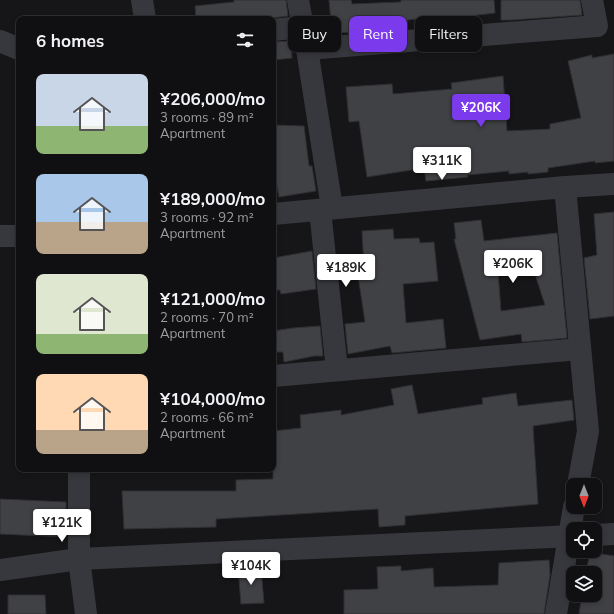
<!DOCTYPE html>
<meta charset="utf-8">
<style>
body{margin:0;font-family:Mulish,sans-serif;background:#19191b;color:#f1f3f6;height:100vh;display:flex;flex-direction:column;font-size:15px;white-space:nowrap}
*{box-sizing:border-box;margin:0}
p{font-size:13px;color:#9c9d9f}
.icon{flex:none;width:22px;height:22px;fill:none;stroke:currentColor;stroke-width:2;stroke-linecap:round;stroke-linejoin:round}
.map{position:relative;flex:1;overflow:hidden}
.side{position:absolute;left:16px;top:16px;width:260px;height:456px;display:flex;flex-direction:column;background:#101012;border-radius:8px;box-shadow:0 2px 6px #0003,0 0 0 1px #303032}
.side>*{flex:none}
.top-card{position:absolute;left:288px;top:16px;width:266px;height:36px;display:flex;gap:8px}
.needle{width:26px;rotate:180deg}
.fabs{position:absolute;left:566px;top:478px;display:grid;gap:8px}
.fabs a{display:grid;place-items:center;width:36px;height:36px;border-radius:8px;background:#101012;box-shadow:0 2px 6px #0003,0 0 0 1px #303032;font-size:20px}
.price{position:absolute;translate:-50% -34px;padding:0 9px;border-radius:4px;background:#fff;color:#222;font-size:13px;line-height:26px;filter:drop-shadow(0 1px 2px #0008)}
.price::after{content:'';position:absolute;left:50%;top:24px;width:12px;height:9px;margin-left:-6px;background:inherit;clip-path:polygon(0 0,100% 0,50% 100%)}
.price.current{background:#7c3aed;color:#fff}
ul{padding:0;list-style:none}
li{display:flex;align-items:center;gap:12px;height:100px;padding:0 20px}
li span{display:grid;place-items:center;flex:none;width:112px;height:80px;border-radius:8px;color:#555}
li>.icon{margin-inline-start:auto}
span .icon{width:48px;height:48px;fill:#fffc;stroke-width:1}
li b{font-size:17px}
h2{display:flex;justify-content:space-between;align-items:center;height:48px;padding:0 20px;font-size:17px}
.tag{padding:0 14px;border-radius:8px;background:#101012;box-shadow:0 2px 6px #0003,0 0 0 1px #303032;font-size:14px;line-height:36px}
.tag.current{background:#7c3aed;color:#fff}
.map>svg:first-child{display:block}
.building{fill:#404145;stroke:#303034;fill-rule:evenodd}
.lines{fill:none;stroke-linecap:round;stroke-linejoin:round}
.minor{stroke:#37383d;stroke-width:22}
</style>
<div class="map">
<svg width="614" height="614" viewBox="0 0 614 614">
<rect width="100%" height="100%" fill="#161618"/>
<g class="building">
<polygon points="234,0 286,0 288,16 272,18 268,19 196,19 195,6 234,2"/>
<polygon points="329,0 351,0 352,4 401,2 401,0 494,0 495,13 445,19 445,24 425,27 423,18 386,23 386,26 353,26 353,32 332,33"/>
<polygon points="501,0 580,0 582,15 511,20 501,20"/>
<polygon points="291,41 292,58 273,60 273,42"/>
<polygon points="614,54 614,161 595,163 595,161 548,168 548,172 528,174 528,172 509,174 509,171 467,175 468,177 426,181 424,168 367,177 359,121 349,122 346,87 392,84 393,94 452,89 451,83 503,76 507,131 550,129 550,124 581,118 568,61 592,55 592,58"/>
<polygon points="273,125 304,126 309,166 312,166 316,191 279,197 273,164"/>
<polygon points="614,212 614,316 590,319 584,258 597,255 594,214"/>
<path d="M 481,220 L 484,241 L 557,233 L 567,338 L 522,342 L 521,334 L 480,340 L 454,239 L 456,239 L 454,223 ZM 533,268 L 545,305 L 501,311 L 498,272 Z"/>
<polygon points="393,229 394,239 419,238 420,243 434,242 438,281 403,284 406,323 443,319 446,348 392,353 390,346 348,354 345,324 365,322 357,269 364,268 362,231"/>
<polygon points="312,251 316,289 281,294 280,290 273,290 273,258"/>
<polygon points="320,326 323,356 314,356 284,362 283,352 273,352 273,331 293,328"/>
<polygon points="412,385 418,414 483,404 482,398 516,393 518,406 572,400 574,420 533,426 538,504 405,516 405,525 379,527 378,509 216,519 216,527 124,529 122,491 236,491 236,480 273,479 273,431 301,428 300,415 341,410 341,415 394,405 391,389"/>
<polygon points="0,499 66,502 66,537 0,534"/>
<polygon points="590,552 614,556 614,614 579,614 582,595 595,595 595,573 586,573"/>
<polygon points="549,560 550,575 544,614 344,614 344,590 378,589 377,567 401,566 401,571 433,568 434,587 498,585 499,563"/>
<polygon points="238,568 261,568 264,603 241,604"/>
<polygon points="8,595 45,595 46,614 8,614"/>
</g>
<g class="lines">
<g class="minor">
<polyline points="142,0 145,19"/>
<polyline points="298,0 307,49 332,208"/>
<polyline points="273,30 302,27"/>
<polyline points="0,41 19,49"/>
<polyline points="307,49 597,26 592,0"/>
<polyline points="565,187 588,431 578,485"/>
<polyline points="320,210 337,370"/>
<polyline points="273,214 565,187 614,184"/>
<polyline points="0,236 19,236"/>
<polyline points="273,376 580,349"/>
<polyline points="79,469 79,559 86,614"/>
<polyline points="595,535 614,534"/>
<polyline points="0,570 79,559 573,536"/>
<polyline points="556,614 574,507"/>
</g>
</g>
</svg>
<div class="fabs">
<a><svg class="needle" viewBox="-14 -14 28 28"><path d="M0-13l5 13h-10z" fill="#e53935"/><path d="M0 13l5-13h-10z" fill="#9c9d9f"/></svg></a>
<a><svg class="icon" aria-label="locate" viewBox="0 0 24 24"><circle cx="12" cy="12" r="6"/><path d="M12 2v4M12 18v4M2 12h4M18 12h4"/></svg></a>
<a><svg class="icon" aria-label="layers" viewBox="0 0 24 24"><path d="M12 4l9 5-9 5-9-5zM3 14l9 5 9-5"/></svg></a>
</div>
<b class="price current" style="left:481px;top:128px">¥206K</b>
<b class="price" style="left:442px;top:181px">¥311K</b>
<b class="price" style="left:513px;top:284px">¥206K</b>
<b class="price" style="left:346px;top:288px">¥189K</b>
<b class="price" style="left:62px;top:543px">¥121K</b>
<b class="price" style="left:251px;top:586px">¥104K</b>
<div class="top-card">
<a class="tag">Buy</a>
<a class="tag current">Rent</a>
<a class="tag">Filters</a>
</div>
<section class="side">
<h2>6 homes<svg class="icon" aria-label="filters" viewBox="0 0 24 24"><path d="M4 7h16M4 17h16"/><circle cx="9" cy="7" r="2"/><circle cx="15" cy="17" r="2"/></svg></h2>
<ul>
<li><span style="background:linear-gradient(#c9d6e8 65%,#8fb573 0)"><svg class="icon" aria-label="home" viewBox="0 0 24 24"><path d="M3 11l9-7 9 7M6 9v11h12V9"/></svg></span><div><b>¥206,000/mo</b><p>3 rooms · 89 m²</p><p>Apartment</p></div></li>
<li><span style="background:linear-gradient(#a9c7e8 60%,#b9a48a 0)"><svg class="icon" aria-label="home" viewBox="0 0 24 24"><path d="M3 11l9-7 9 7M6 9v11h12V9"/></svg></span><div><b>¥189,000/mo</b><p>3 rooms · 92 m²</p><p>Apartment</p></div></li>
<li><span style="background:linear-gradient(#dfe7d0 75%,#8fb573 0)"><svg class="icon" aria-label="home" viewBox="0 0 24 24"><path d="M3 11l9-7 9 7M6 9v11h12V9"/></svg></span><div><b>¥121,000/mo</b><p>2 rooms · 70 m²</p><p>Apartment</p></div></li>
<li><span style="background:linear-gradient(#ffd9b3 70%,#b9a48a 0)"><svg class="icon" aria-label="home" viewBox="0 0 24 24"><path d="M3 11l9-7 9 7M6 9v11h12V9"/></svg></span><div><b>¥104,000/mo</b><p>2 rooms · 66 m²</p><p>Apartment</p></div></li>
</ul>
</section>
</div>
